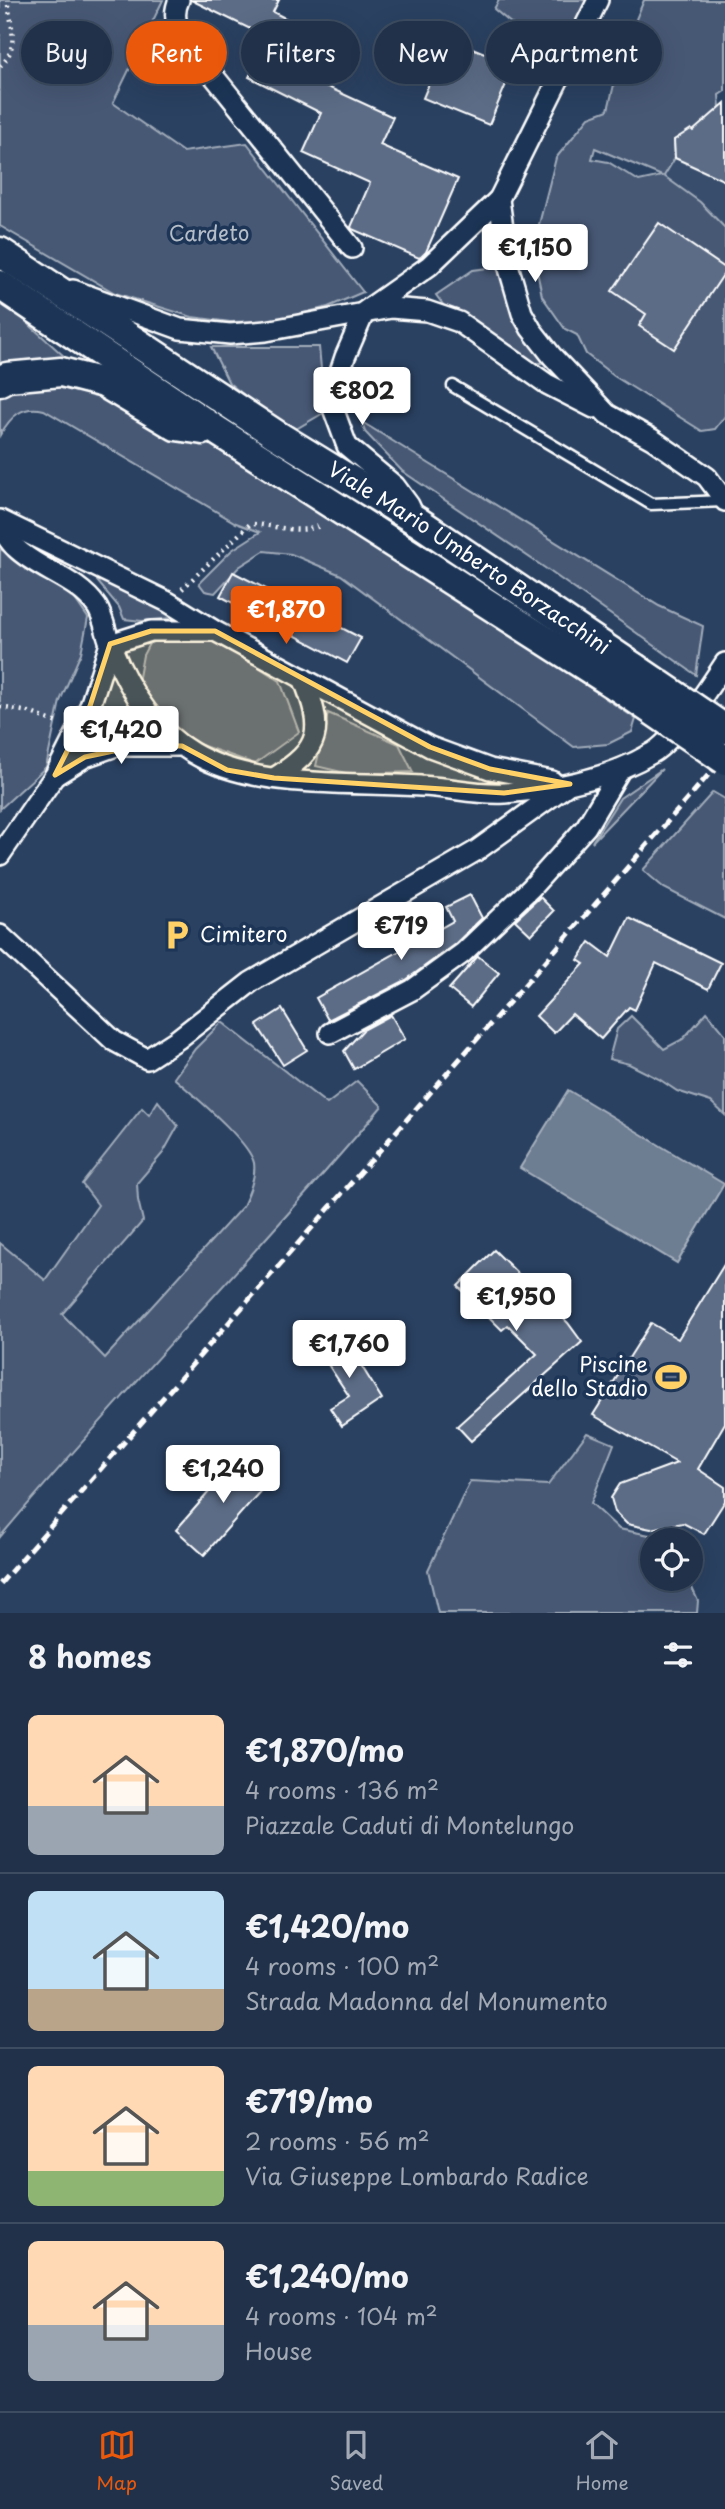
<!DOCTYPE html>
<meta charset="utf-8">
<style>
body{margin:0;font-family:"Playpen Sans",sans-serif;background:#2d3d53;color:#f1f3f6;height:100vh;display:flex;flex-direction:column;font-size:26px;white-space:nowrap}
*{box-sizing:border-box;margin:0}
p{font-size:23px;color:#a2a9b4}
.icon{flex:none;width:38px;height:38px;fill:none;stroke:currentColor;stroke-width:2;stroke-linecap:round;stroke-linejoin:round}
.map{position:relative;height:1613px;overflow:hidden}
.side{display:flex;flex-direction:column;background:#203149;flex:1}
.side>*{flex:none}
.top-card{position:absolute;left:21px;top:21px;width:684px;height:63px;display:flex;gap:14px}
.tools{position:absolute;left:640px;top:1528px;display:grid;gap:14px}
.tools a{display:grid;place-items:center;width:63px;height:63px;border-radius:50%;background:#203149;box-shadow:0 7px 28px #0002,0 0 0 2px #3d4c61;font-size:35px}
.price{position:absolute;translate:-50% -60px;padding:0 16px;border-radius:7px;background:#fff;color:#222;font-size:23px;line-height:46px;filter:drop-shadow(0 2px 4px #0008)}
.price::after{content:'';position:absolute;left:50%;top:42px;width:21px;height:16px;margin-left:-10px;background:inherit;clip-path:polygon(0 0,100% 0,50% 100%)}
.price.selected{background:#ea580c;color:#fff}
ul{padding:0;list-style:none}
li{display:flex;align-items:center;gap:21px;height:175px;padding:0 28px}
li+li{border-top:2px solid #3d4c61}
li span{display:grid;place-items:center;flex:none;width:196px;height:140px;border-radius:10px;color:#555}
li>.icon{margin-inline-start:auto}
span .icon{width:84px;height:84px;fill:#fffc;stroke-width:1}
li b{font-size:30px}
h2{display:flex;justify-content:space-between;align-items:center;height:84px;padding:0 28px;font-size:30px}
.tag{padding:0 24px;border-radius:32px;background:#203149;box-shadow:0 7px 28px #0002,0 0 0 2px #3d4c61;font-size:24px;line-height:63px}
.tag.selected{background:#ea580c;color:#fff}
.tab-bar{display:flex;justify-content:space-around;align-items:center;height:98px;border-top:2px solid #3d4c61;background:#203149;font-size:19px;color:#a2a9b4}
.tab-bar a{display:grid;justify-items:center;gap:4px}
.tab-bar .selected{color:#ea580c}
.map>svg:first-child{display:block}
.built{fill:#394e6c}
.green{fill:#465975;stroke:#a2acba;stroke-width:2;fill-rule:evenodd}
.water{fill:#6d7d92;stroke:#a7b1be;stroke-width:2}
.building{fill:#5b6c86;stroke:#fff;stroke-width:2}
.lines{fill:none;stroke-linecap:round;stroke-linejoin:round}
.lane-casing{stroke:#fff;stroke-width:15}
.street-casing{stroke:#fff;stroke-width:24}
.secondary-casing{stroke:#fff;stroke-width:33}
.path{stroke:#fff;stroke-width:4.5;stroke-dasharray:2 5;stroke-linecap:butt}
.lane{stroke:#1d3557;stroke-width:10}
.street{stroke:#1d3557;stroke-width:19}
.secondary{stroke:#1d3557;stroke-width:28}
.rail{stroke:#fff;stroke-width:5;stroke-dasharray:10 5;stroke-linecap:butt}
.secondary-bridge-casing{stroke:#fff;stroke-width:33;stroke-linecap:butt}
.secondary-bridge{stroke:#1d3557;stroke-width:28}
.marked{fill:#ffd166;fill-opacity:0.2;stroke:#ffd166;stroke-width:5;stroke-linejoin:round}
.labels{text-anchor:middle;stroke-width:7;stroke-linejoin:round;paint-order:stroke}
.park-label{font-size:21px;fill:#b5bdc8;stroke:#1d3557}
.street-label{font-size:21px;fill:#fff;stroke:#1d3557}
.poi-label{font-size:21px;fill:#fff;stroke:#1d3557;text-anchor:start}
</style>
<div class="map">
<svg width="725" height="1613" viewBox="0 0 725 1613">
<rect width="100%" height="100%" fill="#2a4161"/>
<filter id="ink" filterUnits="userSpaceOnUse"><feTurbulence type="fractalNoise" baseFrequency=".0143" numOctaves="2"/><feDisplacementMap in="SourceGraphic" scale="14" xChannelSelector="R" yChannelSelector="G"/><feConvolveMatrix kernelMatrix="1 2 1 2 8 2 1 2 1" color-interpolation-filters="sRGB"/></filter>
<g filter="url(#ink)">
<polygon class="built" points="675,158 725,181 725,228 663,177"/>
<g class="green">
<polygon points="0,0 163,0 113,103 183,152 247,143 363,292 328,307 271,321 230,322 192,317 115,293 0,226"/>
<polygon points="499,0 600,0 574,76 494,9"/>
<path d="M 644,0 L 725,0 L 725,91 L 719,95 L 720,107 L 700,136 L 691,130 L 674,140 L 675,158 L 664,176 L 700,202 L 725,228 L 725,416 L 715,429 L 702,431 L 614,376 L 586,354 L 577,335 L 565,329 L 542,296 L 537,271 L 536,236 L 556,158 L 589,117 L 608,110 L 621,55 ZM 595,148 L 662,176 L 639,181 L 608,162 L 592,159 Z"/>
<polygon points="511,265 544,363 514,363 453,318 436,295 473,270"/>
<polygon points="0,298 65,357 12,374 0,381"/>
<polygon points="211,347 319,347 325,412 296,429 253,402 229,383"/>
<path d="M 69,381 L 153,422 L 232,452 L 410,566 L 636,719 L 632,732 L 608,744 L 574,747 L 341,575 L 291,554 L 264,551 L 239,567 L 215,593 L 205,591 L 199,583 L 232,550 L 260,532 L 236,523 L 44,410 C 22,405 11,416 0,435 L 0,389 Z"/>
<polygon points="362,422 659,606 703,626 696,675 545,568 402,471 365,432"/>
<polygon points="0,549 70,592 88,618 81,653 60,701 46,767 0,809"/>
<polygon points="98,575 174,610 172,618 142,621 124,619 119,607 97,581"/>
<polygon points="197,627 280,681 299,732 255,764 181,738 137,688 143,655 152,638"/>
<polygon points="328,713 399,744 413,772 350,774 316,766"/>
<polygon points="662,769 592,842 620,798"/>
<polygon points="713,792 725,799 725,919 664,888 643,870"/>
<polygon points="707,1012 725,1034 725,1115 711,1102 677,1091 659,1079 629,1064 609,1059 617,1029 631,1016 664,1049 683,1039"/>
<path d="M 222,1022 L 327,1104 L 357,1081 L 382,1106 C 258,1253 123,1390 0,1537 L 0,1243 L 45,1280 L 98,1205 L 82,1184 L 142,1108 L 149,1115 L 158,1101 L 178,1126 L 163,1153 L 137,1183 L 138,1200 L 143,1221 L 62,1314 L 105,1358 L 243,1206 C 249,1193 256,1177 254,1163 C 249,1141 193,1095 174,1078 L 195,1049 Z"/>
<polygon points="587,1433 614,1444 591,1503 619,1529 670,1539 653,1540 653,1578 688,1579 698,1601 697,1613 438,1613 428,1570 470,1481 548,1485"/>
</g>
<polygon class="water" points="568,1090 724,1184 677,1263 520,1168"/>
<g class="building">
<polygon points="191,0 279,0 273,12 338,45 319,83 393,117 380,145 458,179 426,252 421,257 419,258 352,229 351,227 370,183 303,153 321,113 249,77 269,38"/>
<polygon points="448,38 514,65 489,125 423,98"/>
<polygon points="725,103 725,181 675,158 674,140 691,129 693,131"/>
<polygon points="659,223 725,268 725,272 674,349 639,326 646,314 612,291"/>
<polygon points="233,572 361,638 347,663 220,596"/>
<polygon points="470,895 482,918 455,944 406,980 328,1020 316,998 453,921 446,907"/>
<polygon points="540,897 554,911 531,935 515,920"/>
<polygon points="629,918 721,963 708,989 656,963 635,1010 629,1007 601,1039 572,1014 554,1033 536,1016 584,964 578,960 590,942 610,957"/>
<polygon points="478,956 499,973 471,1007 449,989"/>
<polygon points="282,1009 307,1050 283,1065 257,1025"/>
<polygon points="391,1015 405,1039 354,1069 344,1051 363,1030"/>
<polygon points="494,1250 568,1323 582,1342 471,1441 457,1426 537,1354 508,1325 502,1330 458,1286"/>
<polygon points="725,1263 725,1423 698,1469 725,1487 725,1501 704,1534 683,1523 651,1529 627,1524 615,1512 611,1498 620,1484 677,1463 593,1415 651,1323 678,1339"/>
<polygon points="341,1333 382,1399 342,1426 330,1408 349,1396 317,1348"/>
<polygon points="241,1455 270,1480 204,1555 176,1530"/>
</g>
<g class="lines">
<defs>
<polyline id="lane" points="453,386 651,504 724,501"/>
<g id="street">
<path d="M 179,0 C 171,17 178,29 188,44 L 352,248"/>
<polyline points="598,0 499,199 508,265 522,313 531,329 552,356 607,414 652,439 707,477 725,501"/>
<polyline points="73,290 180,329 230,334 266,331 391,308 427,311 459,322 547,384 594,408"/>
<polyline points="415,518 409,505 395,486 347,446 334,411 334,390 345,357 365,311 429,266 499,199"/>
<polyline points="0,520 168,602 215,631 430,747 490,769 552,781"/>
<path d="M 0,527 C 5,534 10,543 16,548 C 40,571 77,578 97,607 C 104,618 106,634 111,646 C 128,688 153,730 193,753 C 255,790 350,781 421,786 C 449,787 477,795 505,793 C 555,789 609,779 652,753 C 675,740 710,686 725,663"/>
<polyline points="56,775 85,757 116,746 182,746"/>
<path d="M 274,778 C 322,748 324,730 303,678"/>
<polyline points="0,855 55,775 90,706 110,644 151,631 214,631"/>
<polyline points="0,935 114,1041 147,1059 178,1039 251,982 476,851 566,786"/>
<polyline points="330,1033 412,990 463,953 531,888 586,827 620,770"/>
</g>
<g id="secondary">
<path id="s1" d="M 0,252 L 275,434 L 417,521 L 635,668"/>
<polyline points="0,285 219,432 618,687"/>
<polyline points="0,381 7,377 61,372 104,383 176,426 203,430"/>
</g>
</defs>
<use href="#lane" class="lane-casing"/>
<use href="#street" class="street-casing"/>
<use href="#secondary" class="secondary-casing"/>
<g class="path">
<path d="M 0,66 C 20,49 11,23 7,0"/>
<path d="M 182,589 L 250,524 C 271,524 301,536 321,525"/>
<polyline points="0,707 29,712 57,723"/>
</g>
<use href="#lane" class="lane"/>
<use href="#street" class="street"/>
<use href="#secondary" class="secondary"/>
<polyline class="rail" points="0,1584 725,756"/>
<defs>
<g id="secondary-bridge">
<polyline points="635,668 725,729"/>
<polyline points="618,687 725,760"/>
</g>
</defs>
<use href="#secondary-bridge" class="secondary-bridge-casing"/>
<use href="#secondary-bridge" class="secondary-bridge"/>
</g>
</g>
<path class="marked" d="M 151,631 L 215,631 L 430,747 L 490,769 L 570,784 L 504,793 L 274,778 L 227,770 L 182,746 L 142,745 L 85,757 L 55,775 L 90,706 L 110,644 Z"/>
<defs>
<symbol id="parking-bare" viewBox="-9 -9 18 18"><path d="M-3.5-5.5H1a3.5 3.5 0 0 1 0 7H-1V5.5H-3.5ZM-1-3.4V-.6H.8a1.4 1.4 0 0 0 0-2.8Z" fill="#ffd166" stroke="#1d3557" stroke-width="2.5" paint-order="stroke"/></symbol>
<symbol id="stadium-bare" viewBox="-9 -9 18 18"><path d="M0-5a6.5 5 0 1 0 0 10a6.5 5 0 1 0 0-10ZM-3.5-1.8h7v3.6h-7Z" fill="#ffd166" stroke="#1d3557" stroke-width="2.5" paint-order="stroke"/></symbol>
</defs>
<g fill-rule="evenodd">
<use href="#parking-bare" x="155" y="913" width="44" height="44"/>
<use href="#stadium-bare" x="649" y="1355" width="44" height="44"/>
</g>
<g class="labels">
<g class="park-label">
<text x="209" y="241">Cardeto</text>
</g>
<g class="street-label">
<text dy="7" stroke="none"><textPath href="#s1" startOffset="560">Viale Mario Umberto Borzacchini</textPath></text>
</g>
<g class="poi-label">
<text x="200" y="942">Cimitero</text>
<text x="648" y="1372" text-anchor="end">Piscine<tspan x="648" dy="24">dello Stadio</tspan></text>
</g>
</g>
</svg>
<div class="tools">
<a><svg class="icon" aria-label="locate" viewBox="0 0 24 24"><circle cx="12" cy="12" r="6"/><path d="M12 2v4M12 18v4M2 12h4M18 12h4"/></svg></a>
</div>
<b class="price" style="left:535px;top:284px">€1,150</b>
<b class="price" style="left:362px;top:427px">€802</b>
<b class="price selected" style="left:286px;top:646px">€1,870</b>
<b class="price" style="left:121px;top:766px">€1,420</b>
<b class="price" style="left:401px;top:962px">€719</b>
<b class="price" style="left:516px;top:1333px">€1,950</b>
<b class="price" style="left:349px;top:1380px">€1,760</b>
<b class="price" style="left:223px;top:1505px">€1,240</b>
<div class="top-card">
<a class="tag">Buy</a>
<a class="tag selected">Rent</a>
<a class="tag">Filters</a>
<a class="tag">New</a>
<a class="tag">Apartment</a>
</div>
</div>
<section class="side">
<h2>8 homes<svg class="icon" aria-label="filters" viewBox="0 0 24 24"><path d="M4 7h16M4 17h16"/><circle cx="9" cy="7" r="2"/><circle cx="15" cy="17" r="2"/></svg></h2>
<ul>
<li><span style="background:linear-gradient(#ffd9b3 65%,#9aa5b1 0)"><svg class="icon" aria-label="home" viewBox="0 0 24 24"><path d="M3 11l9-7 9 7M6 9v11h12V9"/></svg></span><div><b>€1,870/mo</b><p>4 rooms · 136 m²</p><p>Piazzale Caduti di Montelungo</p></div></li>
<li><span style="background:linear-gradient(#bfe0f5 70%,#b9a48a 0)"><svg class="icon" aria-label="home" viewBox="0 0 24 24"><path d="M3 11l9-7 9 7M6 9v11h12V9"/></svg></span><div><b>€1,420/mo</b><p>4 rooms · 100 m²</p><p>Strada Madonna del Monumento</p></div></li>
<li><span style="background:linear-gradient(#ffd9b3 75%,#8fb573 0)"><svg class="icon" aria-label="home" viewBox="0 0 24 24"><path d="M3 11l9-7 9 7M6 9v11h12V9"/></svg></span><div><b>€719/mo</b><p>2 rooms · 56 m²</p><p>Via Giuseppe Lombardo Radice</p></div></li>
<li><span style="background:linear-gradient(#ffd9b3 60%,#9aa5b1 0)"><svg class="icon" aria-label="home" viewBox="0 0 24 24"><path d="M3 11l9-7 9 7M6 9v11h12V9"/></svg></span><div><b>€1,240/mo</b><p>4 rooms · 104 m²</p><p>House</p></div></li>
</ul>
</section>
<nav class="tab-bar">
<a class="selected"><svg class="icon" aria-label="map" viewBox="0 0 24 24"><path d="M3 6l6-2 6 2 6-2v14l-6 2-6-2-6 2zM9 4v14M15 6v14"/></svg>Map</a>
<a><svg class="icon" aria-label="saved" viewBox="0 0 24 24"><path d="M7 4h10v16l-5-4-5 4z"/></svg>Saved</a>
<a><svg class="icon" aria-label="home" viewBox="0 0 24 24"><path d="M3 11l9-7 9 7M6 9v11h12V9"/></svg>Home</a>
</nav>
